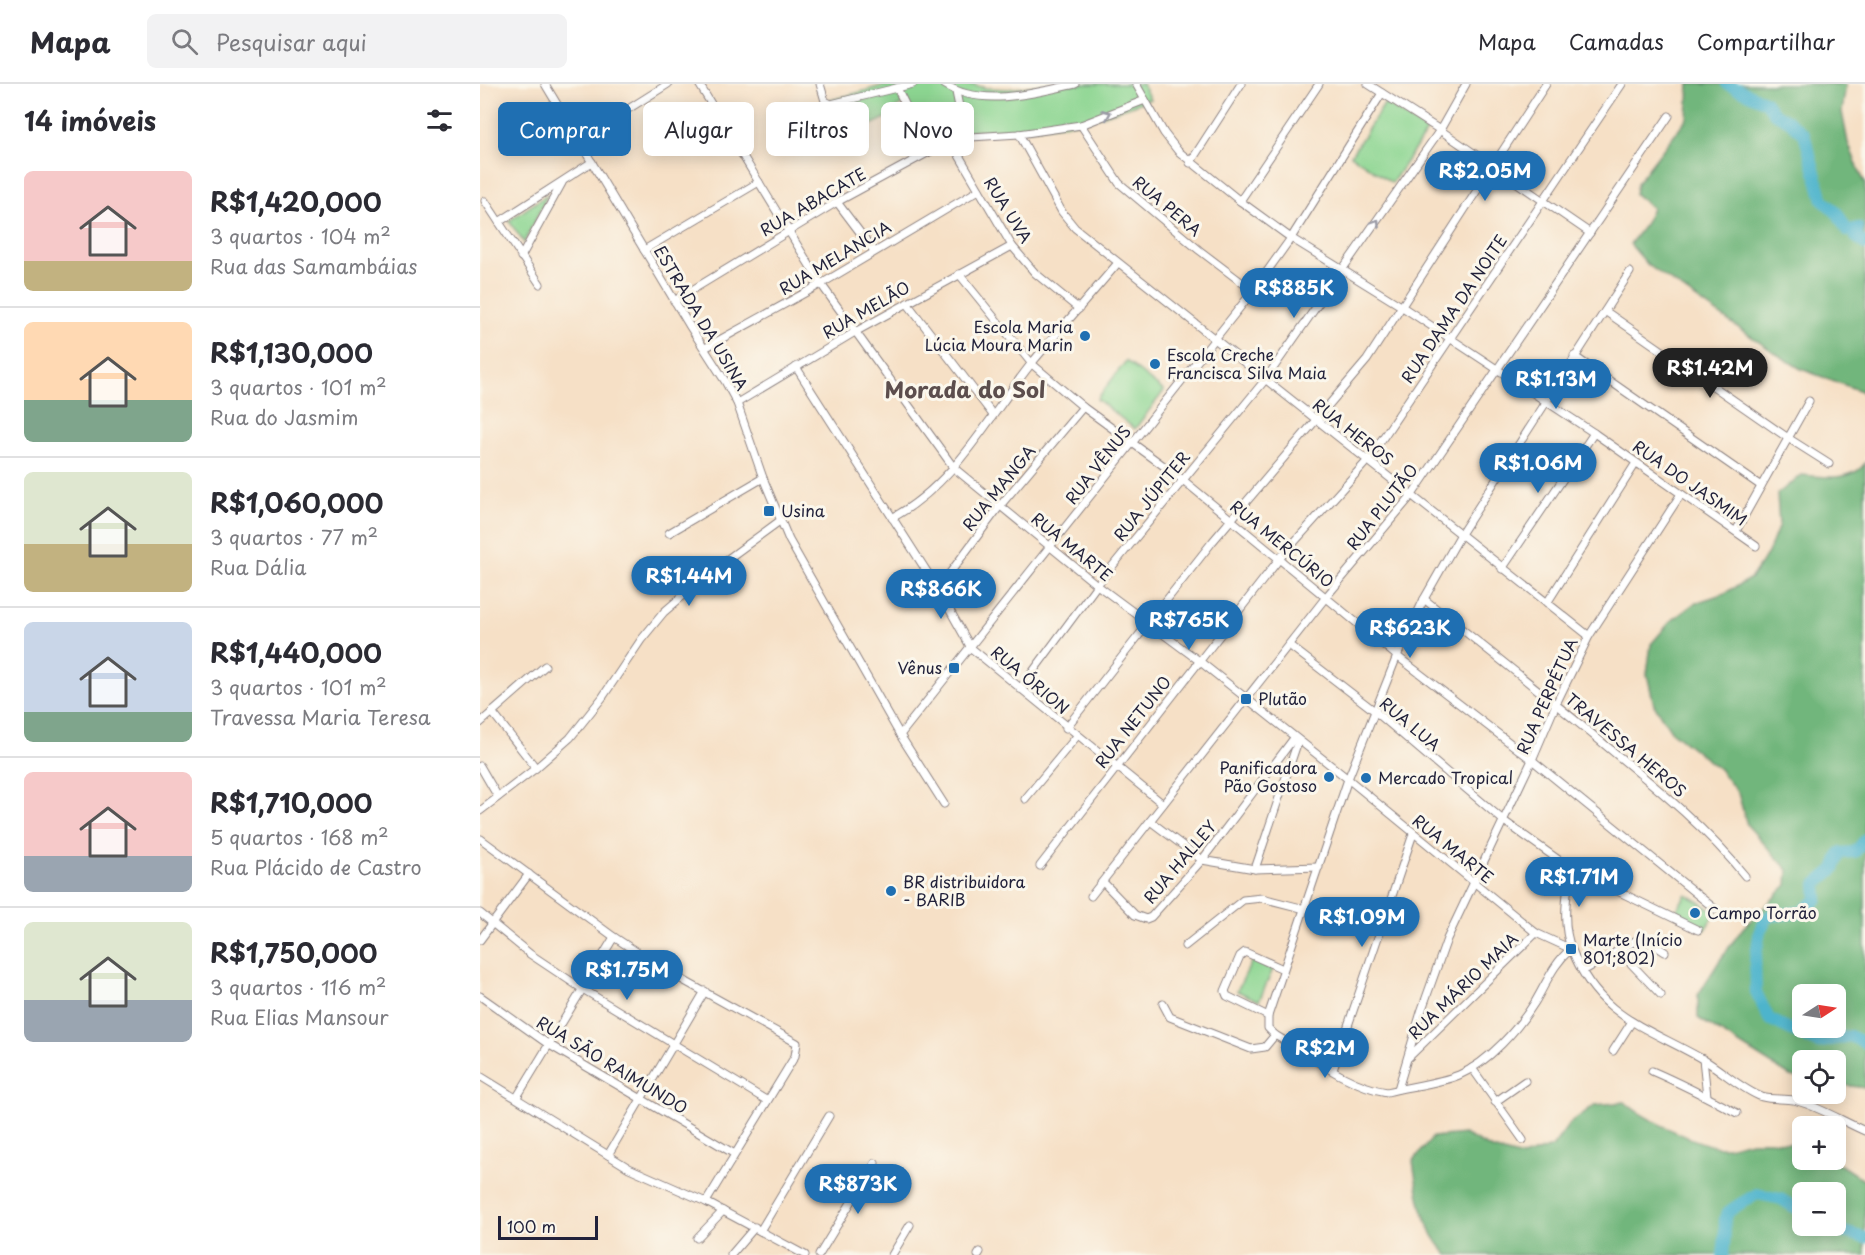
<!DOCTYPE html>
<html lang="pt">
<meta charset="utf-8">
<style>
body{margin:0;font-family:"Playpen Sans",sans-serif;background:#f2f2f3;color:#2b2b33;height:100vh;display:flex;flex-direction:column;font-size:22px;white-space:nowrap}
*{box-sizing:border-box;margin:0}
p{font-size:20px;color:#7c7c81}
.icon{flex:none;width:33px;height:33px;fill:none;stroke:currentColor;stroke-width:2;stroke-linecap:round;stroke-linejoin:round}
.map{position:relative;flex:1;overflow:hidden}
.sheet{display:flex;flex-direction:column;background:#fff;width:480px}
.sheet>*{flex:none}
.guide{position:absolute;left:18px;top:18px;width:570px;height:54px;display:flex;gap:12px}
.needle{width:39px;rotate:78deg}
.fabs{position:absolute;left:1312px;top:900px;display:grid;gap:12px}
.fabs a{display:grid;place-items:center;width:54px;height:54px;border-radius:9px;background:#fff;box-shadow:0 3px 15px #0003;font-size:30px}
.scale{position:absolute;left:18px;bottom:15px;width:100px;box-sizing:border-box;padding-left:6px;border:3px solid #22223b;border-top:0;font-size:16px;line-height:21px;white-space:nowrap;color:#22223b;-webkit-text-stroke:4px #fbf7ec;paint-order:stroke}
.price{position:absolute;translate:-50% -51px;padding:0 14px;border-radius:21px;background:#1f6fb2;color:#fff;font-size:20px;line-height:39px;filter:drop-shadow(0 2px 3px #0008)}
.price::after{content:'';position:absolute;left:50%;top:36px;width:18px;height:14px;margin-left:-9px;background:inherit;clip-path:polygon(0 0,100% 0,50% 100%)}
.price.selected{background:#222;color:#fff}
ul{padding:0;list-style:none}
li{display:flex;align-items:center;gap:18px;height:150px;padding:0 24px}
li+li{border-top:2px solid #e1e1e2}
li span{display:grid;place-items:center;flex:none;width:168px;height:120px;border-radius:9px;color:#555}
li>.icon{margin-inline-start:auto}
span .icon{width:72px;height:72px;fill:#fffc;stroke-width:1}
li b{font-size:26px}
h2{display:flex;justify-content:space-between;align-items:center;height:72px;padding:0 24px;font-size:26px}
.pill{padding:0 21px;border-radius:9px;background:#fff;box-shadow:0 3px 15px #0003;font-size:21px;line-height:54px}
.pill.selected{background:#1f6fb2;color:#fff}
header{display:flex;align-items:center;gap:36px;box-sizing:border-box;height:84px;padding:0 30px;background:#fff;border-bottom:2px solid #e1e1e2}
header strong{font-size:28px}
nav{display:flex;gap:33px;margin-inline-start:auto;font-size:21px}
.search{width:420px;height:54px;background:#f2f2f3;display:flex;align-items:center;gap:15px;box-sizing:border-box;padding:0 21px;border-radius:9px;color:#7c7c81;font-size:22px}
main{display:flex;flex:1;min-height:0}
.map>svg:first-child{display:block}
.green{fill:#8cd591;stroke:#577c66;stroke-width:1.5}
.forest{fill:#71b67b;stroke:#4a6c5b;stroke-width:1.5;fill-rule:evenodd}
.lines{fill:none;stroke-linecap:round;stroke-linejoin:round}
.river{stroke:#4db4cc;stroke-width:12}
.minor-casing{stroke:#8c8180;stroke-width:9}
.minor{stroke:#fff;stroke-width:7}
.oneway{stroke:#9c9ca7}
.poi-dot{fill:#1f6fb2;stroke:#fbf7ec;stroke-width:2}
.labels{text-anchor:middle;stroke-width:6;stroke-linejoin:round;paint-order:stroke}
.street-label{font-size:16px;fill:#22223b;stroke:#fbf7ec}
.poi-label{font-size:16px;fill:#22223b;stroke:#fbf7ec;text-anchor:start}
.district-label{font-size:22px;font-weight:bold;fill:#5c4e4d;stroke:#fbf7ec}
</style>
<header>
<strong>Mapa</strong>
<div class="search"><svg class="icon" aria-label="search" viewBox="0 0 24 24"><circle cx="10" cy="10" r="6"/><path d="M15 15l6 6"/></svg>Pesquisar aqui</div>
<nav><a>Mapa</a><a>Camadas</a><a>Compartilhar</a></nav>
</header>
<main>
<section class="sheet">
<h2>14 imóveis<svg class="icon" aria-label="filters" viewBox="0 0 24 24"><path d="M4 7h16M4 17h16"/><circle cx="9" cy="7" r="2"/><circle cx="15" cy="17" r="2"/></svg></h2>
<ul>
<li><span style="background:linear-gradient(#f6c9c9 75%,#c2b280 0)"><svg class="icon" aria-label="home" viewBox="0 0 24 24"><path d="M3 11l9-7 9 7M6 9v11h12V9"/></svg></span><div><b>R$1,420,000</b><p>3 quartos · 104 m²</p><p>Rua das Samambáias</p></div></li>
<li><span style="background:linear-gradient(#ffd9b3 65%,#7fa58c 0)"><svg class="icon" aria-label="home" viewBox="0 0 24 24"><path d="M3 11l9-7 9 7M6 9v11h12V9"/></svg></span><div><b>R$1,130,000</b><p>3 quartos · 101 m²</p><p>Rua do Jasmim</p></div></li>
<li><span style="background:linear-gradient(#dfe7d0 60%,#c2b280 0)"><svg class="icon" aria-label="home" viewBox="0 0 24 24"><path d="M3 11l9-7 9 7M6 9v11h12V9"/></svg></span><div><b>R$1,060,000</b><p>3 quartos · 77 m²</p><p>Rua Dália</p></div></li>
<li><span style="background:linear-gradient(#c9d6e8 75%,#7fa58c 0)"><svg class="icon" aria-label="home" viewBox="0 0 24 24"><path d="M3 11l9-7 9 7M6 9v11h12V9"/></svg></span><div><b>R$1,440,000</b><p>3 quartos · 101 m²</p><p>Travessa Maria Teresa</p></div></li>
<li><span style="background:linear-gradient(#f6c9c9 70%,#9aa5b1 0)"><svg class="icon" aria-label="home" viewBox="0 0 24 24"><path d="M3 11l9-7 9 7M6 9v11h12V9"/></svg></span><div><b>R$1,710,000</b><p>5 quartos · 168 m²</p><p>Rua Plácido de Castro</p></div></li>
<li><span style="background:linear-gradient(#dfe7d0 65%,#9aa5b1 0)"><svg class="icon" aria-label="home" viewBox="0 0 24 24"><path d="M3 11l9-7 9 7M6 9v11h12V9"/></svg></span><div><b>R$1,750,000</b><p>3 quartos · 116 m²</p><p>Rua Elias Mansour</p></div></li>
</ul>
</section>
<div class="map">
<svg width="1385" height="1171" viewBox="0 0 1385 1171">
<rect width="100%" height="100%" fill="#fbf7ec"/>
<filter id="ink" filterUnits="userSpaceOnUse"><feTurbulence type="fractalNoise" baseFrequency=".0167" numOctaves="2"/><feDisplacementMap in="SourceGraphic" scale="12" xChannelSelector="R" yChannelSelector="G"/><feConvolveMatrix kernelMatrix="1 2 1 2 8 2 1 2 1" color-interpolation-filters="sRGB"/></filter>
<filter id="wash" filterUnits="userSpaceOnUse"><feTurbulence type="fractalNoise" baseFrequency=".008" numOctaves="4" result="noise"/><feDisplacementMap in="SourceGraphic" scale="24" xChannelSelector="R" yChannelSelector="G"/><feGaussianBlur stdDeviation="1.35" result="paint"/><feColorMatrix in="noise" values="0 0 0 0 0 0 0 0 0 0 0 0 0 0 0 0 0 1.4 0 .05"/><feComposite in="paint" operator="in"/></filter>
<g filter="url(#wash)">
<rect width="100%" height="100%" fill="#f6e0c6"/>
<!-- green -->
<g class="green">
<polygon points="425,0 490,0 506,4 528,5 571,0 662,0 670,15 607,37 537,47 484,47 451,64 426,18 411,27 408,33 370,51 348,17 402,2"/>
<polygon points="905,19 947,47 912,99 871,71"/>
<polygon points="68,110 44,159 29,137"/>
<polygon points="646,277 684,307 655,345 617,315"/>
<polygon points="1206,810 1236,828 1224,847 1195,829"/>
<polygon points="773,875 793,885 779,917 757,907"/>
</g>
<!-- forest -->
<g class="forest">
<polygon points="1209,0 1366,0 1362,28 1368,59 1385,100 1385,312 1381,307 1321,285 1295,269 1168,181 1150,160 1166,139 1172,124 1155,110 1157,99 1207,34"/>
<path d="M 1385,379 L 1385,1004 L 1356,1000 L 1356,976 L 1323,976 L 1323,995 L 1310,992 L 1218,934 L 1218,911 L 1240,876 L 1263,844 L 1307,801 L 1308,786 L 1267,741 L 1258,709 L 1239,685 L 1191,647 L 1174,621 L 1167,590 L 1171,560 L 1191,537 L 1215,519 L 1245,509 L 1271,494 L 1288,469 L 1299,441 L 1297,410 L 1322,391 C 1340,393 1373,398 1385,379 ZM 1356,910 L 1356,944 L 1323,944 L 1323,910 Z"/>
<path d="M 1145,1018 C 1160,1033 1219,1061 1240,1063 C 1251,1064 1262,1058 1272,1057 C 1289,1056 1307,1058 1323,1062 L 1323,1076 L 1353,1076 L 1385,1097 L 1385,1171 L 968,1171 C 942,1145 938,1111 933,1077 L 953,1053 L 984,1050 L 1012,1065 L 1042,1073 L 1072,1063 L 1090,1039 L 1115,1021 ZM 1323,1108 L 1356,1108 L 1356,1142 L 1323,1142 Z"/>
</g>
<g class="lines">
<!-- river -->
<g class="river">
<polyline points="1247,0 1286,18 1294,29 1309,37 1324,50 1343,116 1358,130 1367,147 1378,144 1376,153 1385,160"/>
<polyline points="1385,756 1375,768 1360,769 1354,785 1336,800 1337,815 1322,828 1289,832 1280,846 1275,877 1276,908 1289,935 1338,959 1370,952 1385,959"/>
<polyline points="1343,1142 1385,1154"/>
<path d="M 1243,1171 C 1250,1126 1231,1136 1277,1110 L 1301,1115 L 1323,1129"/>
</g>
</g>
</g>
<g filter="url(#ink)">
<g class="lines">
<!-- minor casing -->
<g class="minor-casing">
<g id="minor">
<polyline points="65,0 209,241 245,297 257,319 283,394 309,456 420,651 464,720"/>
<polyline points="219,0 341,200 474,384 617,501 718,576 868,695 1056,849 1091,865"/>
<polyline points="340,0 345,17 351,20 433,0"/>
<path d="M 464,0 C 500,24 556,9 595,0"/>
<polyline points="656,0 684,49 698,67 760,117 811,154 921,222 1114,349 1276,462"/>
<polyline points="888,0 960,46 1110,149"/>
<polyline points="417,4 449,68"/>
<polyline points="476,8 485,52"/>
<polyline points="601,41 639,99 719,166 773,207"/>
<polyline points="539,50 582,128 595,144 1109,552"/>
<polyline points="99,56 188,0"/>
<polyline points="470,56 532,162 555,189 599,225"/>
<polyline points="710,79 761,0"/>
<polyline points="5,117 60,200"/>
<polyline points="760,117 839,0"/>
<polyline points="357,118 394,167"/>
<polyline points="19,138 112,78"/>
<polyline points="164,166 279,98"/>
<polyline points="41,173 82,99"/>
<polyline points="479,190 552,280 603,323 703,396 917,572 1052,676 1235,825"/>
<polyline points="194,217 357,118 475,54 539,50 601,41 665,16"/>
<polyline points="427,219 513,331"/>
<polyline points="1125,227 1308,354 1349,380"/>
<polyline points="225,264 341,200 499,106"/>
<polyline points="1094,272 1281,402"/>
<polyline points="316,283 458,505 491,564 683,720"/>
<polyline points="257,319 375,248 532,162"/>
<path d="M 412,434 C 475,400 508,334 551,280 C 579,246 609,213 637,180"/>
<polyline points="1256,447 1329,317"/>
<polyline points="189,449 283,394"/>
<polyline points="1022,485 1114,349"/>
<polyline points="458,505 519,423 603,323"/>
<path d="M 944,515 C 1008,566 1073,617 1136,670 C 1182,708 1228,746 1265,792"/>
<polyline points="1067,519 1156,379"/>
<polyline points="809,561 896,628 1024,737 1090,784 1218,846"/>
<polyline points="540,605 617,501 785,296 960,46 986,0"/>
<polyline points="12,628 56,684"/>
<polyline points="0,639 65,582"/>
<polyline points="586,644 733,457 887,276 1066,0"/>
<polyline points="420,651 773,207 811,154 902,9"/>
<polyline points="0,682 18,713"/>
<polyline points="545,715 597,652"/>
<polyline points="0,727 56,684 90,654 122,614 161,556 184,528 234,485 301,436"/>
<polyline points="670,737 722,776 775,785 839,783"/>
<polyline points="1,755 134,853 181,884 317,959 315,972 226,1118"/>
<polyline points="560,782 800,474 888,376 1142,0"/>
<path d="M 1090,784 C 1087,810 1081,841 1092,866 C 1119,934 1167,943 1224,976 C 1243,987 1262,1006 1282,1013 C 1292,1016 1304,1014 1314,1016 C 1338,1022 1362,1037 1385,1047"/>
<polyline points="775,785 818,657"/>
<polyline points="623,798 655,831 666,835 671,833 722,776 814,654"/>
<polyline points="611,812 846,513 932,411 1189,32"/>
<polyline points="0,829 50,870 101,904 286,1016"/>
<polyline points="0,856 49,790"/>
<polyline points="705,862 763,816 782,814 825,825"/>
<path d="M 1091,865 C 1073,880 1067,898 1055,918 C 1038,945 1009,978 979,991 C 957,1000 930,1002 907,1008 C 867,1002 829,971 795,951 L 788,944 L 788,932 L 868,695 L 917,572 L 944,515 L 981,450 L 1150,188"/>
<polyline points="1138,866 1181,911"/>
<polyline points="1103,887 1162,853 1185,868"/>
<polyline points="0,912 68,960 253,1069"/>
<polyline points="683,920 690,933 771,965 785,963 795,951"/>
<polyline points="788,932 747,912 745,907 760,872 765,868 803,885"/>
<polyline points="1133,967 1151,939"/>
<polyline points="929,973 1056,849"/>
<polyline points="1223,975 1227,1012"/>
<polyline points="992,984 1043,1056"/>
<polyline points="853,986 933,750"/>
<path d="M 1172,987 C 1202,1000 1229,1014 1257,1029"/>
<polyline points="0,992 149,1084 226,1118 325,1171"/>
<polyline points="918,1005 941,928 967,855 1052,676 1076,620 1109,552 1201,410"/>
<polyline points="37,1013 134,853"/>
<polyline points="1015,1018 1045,997"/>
<polyline points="128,1071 225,907"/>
<polyline points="280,1147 349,1032"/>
<polyline points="217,1154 243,1127"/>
<polyline points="251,1171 275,1143"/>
<polyline points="339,1171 395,1079"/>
<polyline points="412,1171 430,1141"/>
<polyline points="498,1171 500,1168"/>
</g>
</g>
<!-- minor -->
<use href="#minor" class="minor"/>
</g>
<!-- one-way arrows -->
<defs><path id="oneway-chevron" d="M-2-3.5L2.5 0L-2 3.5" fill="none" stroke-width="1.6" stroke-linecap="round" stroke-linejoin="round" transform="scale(1.5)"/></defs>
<g class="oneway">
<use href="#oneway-chevron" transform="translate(627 30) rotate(-22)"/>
<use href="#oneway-chevron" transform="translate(896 139) rotate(-56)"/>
</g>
</g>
<!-- markers -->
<g class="poi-dot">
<circle cx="605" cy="252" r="6"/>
<circle cx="675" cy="280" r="6"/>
<rect x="283" y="421" width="12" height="12" rx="3"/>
<rect x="468" y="578" width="12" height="12" rx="3"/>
<rect x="760" y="609" width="12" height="12" rx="3"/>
<circle cx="849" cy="693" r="6"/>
<circle cx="886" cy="694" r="6"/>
<circle cx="411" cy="807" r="6"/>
<circle cx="1215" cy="829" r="6"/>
<rect x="1085" y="859" width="12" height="12" rx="3"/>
</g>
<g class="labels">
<!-- street labels -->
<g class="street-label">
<text transform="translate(333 118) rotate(-30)" y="6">RUA ABACATE</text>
<text transform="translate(687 122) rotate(40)" y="6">RUA PERA</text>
<text transform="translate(528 126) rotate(58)" y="6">RUA UVA</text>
<text transform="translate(355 174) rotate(-31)" y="6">RUA MELANCIA</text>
<text transform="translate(974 225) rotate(-56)" y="6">RUA DAMA DA NOITE</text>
<text transform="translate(386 226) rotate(-30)" y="6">RUA MELÃO</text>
<text transform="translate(221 234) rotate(59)" y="6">ESTRADA DA USINA</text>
<text transform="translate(873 348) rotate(38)" y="6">RUA HEROS</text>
<text transform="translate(618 381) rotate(-52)" y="6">RUA VÊNUS</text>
<text transform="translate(1210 399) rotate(35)" y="6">RUA DO JASMIM</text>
<text transform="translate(519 404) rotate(-51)" y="6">RUA MANGA</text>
<text transform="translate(672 412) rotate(-51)" y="6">RUA JÚPITER</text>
<text transform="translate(902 423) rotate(-52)" y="6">RUA PLUTÃO</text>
<text transform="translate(802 460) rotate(39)" y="6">RUA MERCÚRIO</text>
<text transform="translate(592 463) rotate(39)" y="6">RUA MARTE</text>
<text transform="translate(550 596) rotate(40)" y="6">RUA ÓRION</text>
<text transform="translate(1067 612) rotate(-66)" y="6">RUA PERPÉTUA</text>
<text transform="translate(653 638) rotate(-52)" y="6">RUA NETUNO</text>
<text transform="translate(930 640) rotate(40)" y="6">RUA LUA</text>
<text transform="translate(1146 661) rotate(40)" y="6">TRAVESSA HEROS</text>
<text transform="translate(973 765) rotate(39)" y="6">RUA MARTE</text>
<text transform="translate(700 778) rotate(-50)" y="6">RUA HALLEY</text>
<text transform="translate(983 902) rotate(-44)" y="6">RUA MÁRIO MAIA</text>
<text transform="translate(132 981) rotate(31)" y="6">RUA SÃO RAIMUNDO</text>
</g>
<!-- poi labels -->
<g class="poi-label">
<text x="593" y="249" text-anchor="end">Escola Maria<tspan x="593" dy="18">Lúcia Moura Marin</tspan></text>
<text x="687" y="277">Escola Creche<tspan x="687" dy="18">Francisca Silva Maia</tspan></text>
<text x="301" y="433">Usina</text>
<text x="462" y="590" text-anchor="end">Vênus</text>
<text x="778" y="621">Plutão</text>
<text x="837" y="690" text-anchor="end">Panificadora<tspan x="837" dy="18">Pão Gostoso</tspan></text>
<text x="898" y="700">Mercado Tropical</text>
<text x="423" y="804">BR distribuidora<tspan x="423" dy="18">- BARIB</tspan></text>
<text x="1227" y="835">Campo Torrão</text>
<text x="1103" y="862">Marte (Início<tspan x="1103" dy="18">801;802)</tspan></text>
</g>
<!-- district labels -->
<g class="district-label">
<text x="485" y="314">Morada do Sol</text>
</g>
</g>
</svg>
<div class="fabs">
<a><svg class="needle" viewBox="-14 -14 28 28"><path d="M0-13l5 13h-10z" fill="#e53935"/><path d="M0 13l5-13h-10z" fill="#7c7c81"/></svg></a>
<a><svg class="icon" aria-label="locate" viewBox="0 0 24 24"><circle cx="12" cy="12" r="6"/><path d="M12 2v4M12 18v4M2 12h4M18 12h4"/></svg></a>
<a>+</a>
<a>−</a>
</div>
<div class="scale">100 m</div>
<b class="price" style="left:1005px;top:118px">R$2.05M</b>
<b class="price" style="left:814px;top:235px">R$885K</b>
<b class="price selected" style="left:1230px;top:315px">R$1.42M</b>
<b class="price" style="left:1076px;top:326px">R$1.13M</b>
<b class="price" style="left:1058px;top:410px">R$1.06M</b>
<b class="price" style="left:209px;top:523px">R$1.44M</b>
<b class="price" style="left:461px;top:536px">R$866K</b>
<b class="price" style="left:709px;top:567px">R$765K</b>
<b class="price" style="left:930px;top:575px">R$623K</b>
<b class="price" style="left:1099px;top:824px">R$1.71M</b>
<b class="price" style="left:882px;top:864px">R$1.09M</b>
<b class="price" style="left:147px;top:917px">R$1.75M</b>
<b class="price" style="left:845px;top:995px">R$2M</b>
<b class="price" style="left:378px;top:1131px">R$873K</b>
<div class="guide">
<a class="pill selected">Comprar</a>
<a class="pill">Alugar</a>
<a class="pill">Filtros</a>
<a class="pill">Novo</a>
</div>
</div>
</main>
